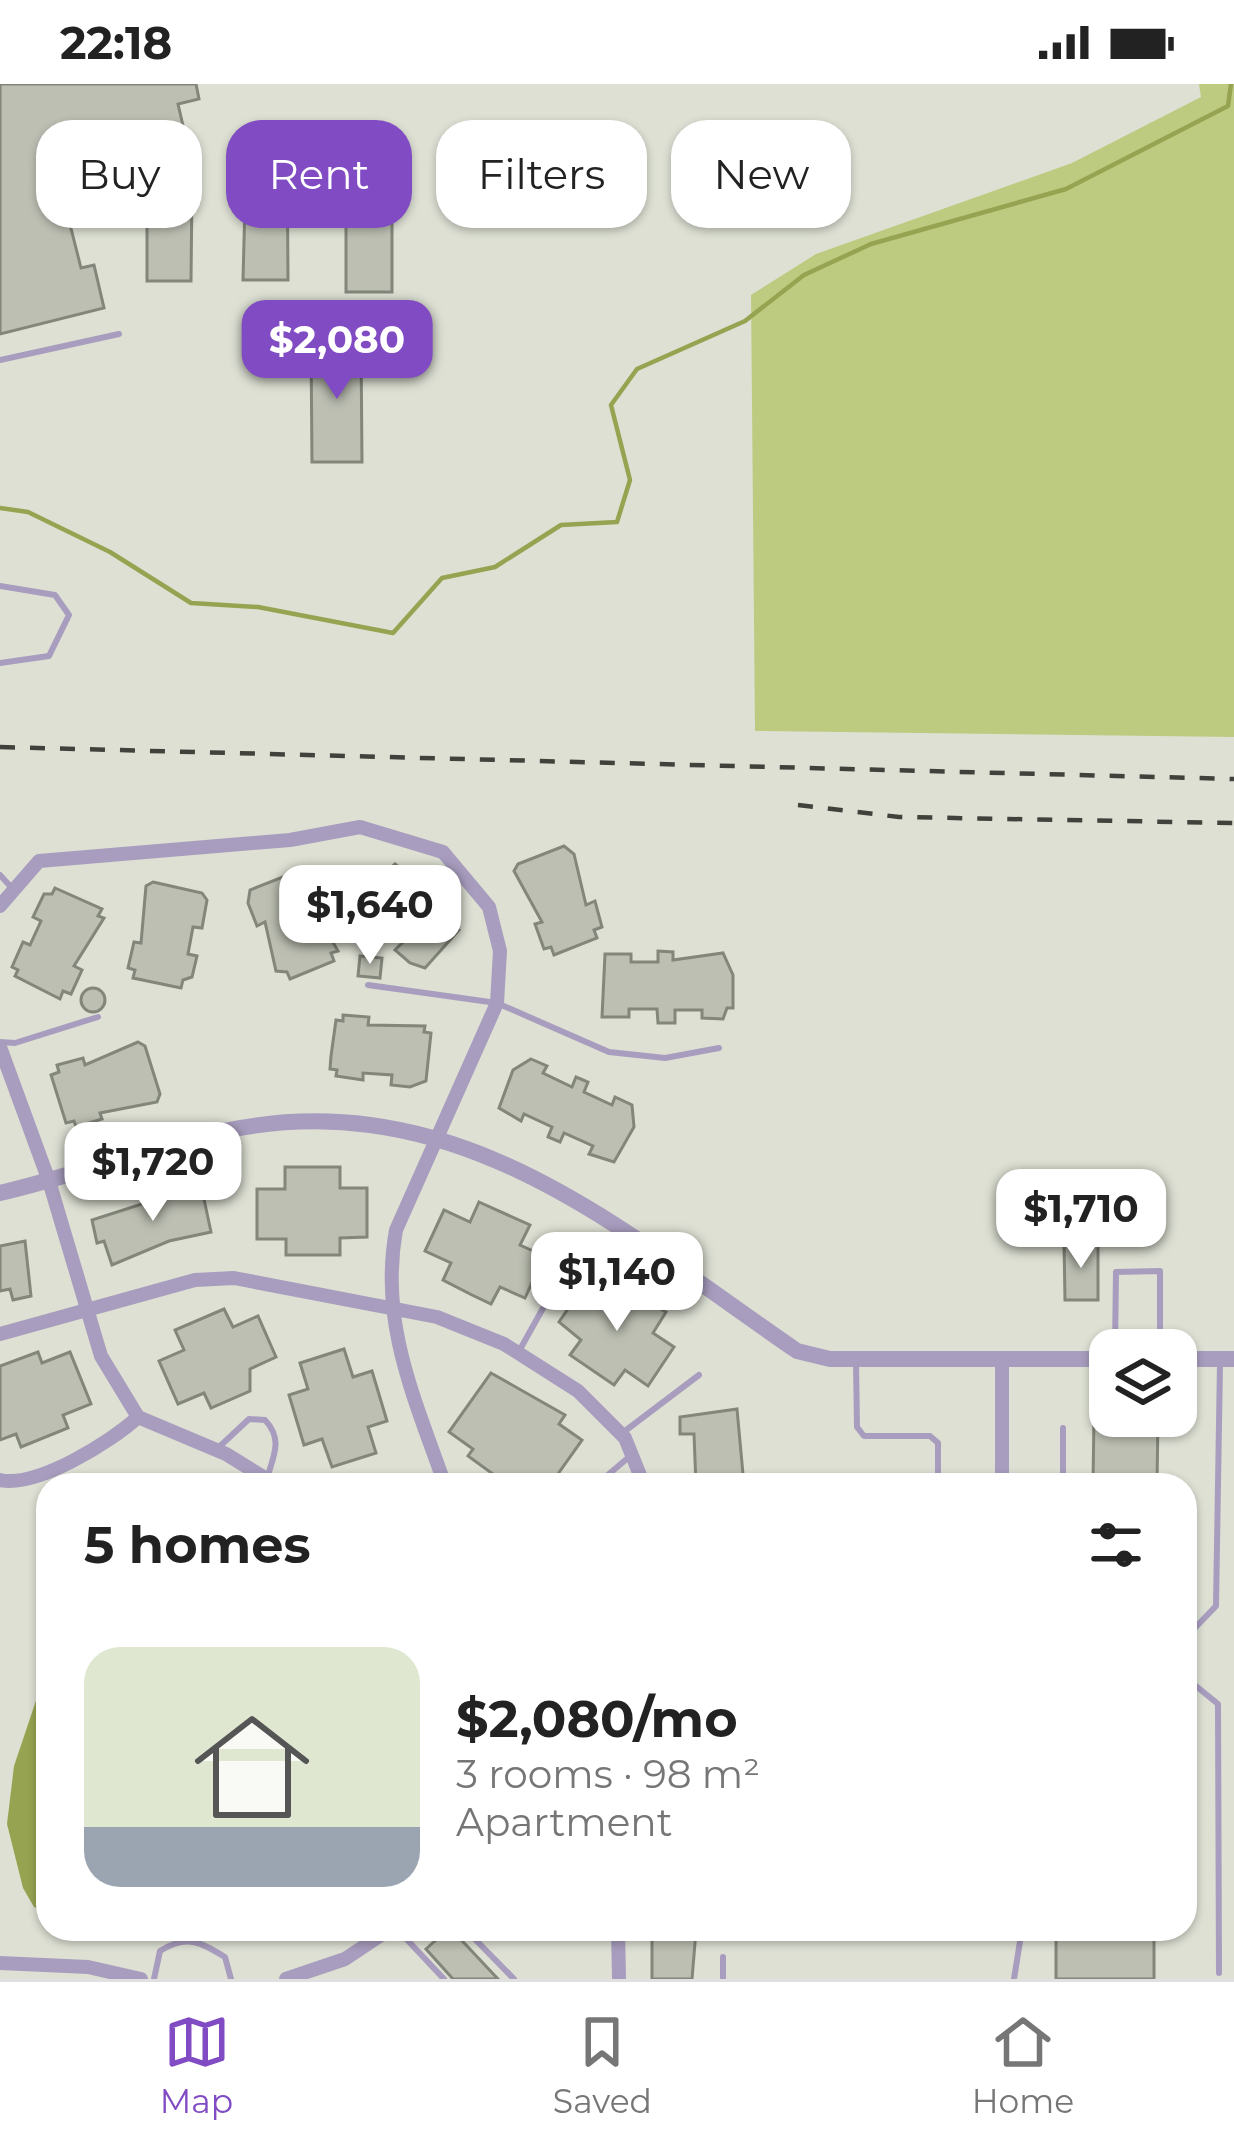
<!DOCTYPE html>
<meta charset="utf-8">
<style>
body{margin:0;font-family:Montserrat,sans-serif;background:#f2f2f2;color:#222;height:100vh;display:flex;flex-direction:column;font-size:45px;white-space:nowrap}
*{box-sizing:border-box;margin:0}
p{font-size:39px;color:#767676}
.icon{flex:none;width:66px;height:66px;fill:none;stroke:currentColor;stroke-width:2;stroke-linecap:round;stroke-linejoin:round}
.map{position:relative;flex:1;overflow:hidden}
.drawer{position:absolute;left:36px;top:1389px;width:1161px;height:468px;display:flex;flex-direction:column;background:#fff;border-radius:36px;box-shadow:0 3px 9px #0004}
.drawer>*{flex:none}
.banner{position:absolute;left:36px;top:36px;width:1164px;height:108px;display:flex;gap:24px}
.controls{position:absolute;left:1089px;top:1245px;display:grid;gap:24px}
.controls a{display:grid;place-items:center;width:108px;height:108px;border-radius:24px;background:#fff;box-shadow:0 3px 9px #0004;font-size:60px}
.price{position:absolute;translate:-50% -102px;padding:0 27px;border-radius:24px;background:#fff;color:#222;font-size:39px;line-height:78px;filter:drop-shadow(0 3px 6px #0008)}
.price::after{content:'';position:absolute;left:50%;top:72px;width:36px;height:27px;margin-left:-18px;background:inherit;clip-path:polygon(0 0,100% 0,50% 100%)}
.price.active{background:#804bc3;color:#fff}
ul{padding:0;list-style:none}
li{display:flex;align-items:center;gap:36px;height:300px;padding:0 48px}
li span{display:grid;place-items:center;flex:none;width:336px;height:240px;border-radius:36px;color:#555}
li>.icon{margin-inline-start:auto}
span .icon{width:144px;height:144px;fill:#fffc;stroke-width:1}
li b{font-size:51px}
h2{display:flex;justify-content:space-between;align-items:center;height:144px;padding:0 48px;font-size:51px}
.pill{padding:0 42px;border-radius:36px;background:#fff;box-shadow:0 3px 9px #0004;font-size:42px;line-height:108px}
.pill.active{background:#804bc3;color:#fff}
.status{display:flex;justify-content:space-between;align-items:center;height:84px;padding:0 60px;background:#fff;direction:ltr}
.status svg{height:33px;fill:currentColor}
.tab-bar{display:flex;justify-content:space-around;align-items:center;height:168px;border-top:3px solid #e0e0e0;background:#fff;font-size:33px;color:#767676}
.tab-bar a{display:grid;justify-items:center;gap:6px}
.tab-bar .active{color:#804bc3}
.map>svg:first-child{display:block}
.green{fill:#bdcb80}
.water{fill:#96a451}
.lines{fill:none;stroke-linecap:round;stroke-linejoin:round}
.stream{stroke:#96a451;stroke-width:4.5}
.building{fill:#bcbfb2;stroke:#83867a;stroke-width:3}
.service{stroke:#a89dbe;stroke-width:6}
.minor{stroke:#a89dbe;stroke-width:14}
.tertiary{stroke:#a89dbe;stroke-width:16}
.rail{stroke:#40423b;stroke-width:4.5;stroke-dasharray:15 15;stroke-linecap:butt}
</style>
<div class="status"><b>22:18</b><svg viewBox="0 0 49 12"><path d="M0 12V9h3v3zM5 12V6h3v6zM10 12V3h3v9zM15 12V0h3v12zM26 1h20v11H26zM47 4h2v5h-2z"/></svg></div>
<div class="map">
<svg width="1234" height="1895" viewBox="0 0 1234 1895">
<rect width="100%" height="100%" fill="#dde0d3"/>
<!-- green -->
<polygon class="green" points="1199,0 1234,0 1234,653 755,647 751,211 816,170 1072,79 1201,13"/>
<!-- water -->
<polygon class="water" points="48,1581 48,1829 34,1823 23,1804 7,1740 14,1682"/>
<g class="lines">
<!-- stream -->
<polyline class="stream" points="0,424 28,428 110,468 191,519 258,523 393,549 442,494 495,483 561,441 617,438 630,396 611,321 637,285 745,237 804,191 871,160 1066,105 1228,22 1231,0"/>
</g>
<!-- building -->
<g class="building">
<polygon points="0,0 196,0 199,15 178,20 184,46 65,75 67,83 56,85 81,184 94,181 104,224 0,250"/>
<polygon points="247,42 262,42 262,54 287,54 288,196 243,196"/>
<polygon points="147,107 192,107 191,197 147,197"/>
<rect x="346" y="118" width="46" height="90"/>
<polygon points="311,259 361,259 362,378 312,378"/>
<polygon points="564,762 574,770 586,821 595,817 602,843 594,846 597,854 554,871 551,863 544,865 535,840 542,838 514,787 518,780"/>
<polygon points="395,780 418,799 414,804 431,821 439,818 458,838 454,842 459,846 425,884 410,879 395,866 402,859 380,839 374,846 354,827 359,823 354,818"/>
<polygon points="298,787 308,794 318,818 311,820 338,867 331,869 334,877 290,895 287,888 276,887 265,838 257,842 248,819 250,806"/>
<polygon points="153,798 202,809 207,816 202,844 193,843 188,870 197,872 192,893 183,896 181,904 133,894 135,886 128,884 134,858 141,859 146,802"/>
<polygon points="55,804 102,825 98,832 104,834 74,882 82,886 71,910 63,907 60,915 15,892 18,886 12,883 23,858 30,861 41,837 33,833 44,810 52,810"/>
<polygon points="658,867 673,868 673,876 723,869 733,891 733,924 727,924 723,935 702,934 702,926 675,926 675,939 658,939 657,925 629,925 629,933 602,933 605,870 631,870 631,878 658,878"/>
<polygon points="360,872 382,874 380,894 358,892"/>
<circle cx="93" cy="916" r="12"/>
<polygon points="343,931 369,933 368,941 425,942 424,948 431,949 426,997 410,1003 391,1001 392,991 363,989 363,996 336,992 337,986 330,985 331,972 336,936 343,937"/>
<polygon points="138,958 145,962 160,1010 157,1018 100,1029 102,1035 76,1043 74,1037 66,1039 51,991 59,988 57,981 83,974 85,981"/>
<polygon points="531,975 547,982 543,989 572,1003 576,993 588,998 584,1008 612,1021 615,1013 632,1021 634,1043 614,1078 589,1070 593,1062 564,1049 560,1058 548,1053 552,1043 524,1030 521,1037 499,1024 513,986"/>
<polygon points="285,1083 340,1083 340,1104 367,1104 367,1153 340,1154 340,1171 286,1171 286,1155 257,1155 257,1105 285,1105"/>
<polygon points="201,1101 211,1148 169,1157 112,1181 104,1157 97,1159 92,1136"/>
<polygon points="479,1118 530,1141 520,1161 544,1172 525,1214 500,1203 491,1220 472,1211 443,1196 451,1179 425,1167 444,1126 470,1138"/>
<polygon points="25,1157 31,1212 13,1216 10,1205 0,1207 0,1162"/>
<polygon points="1098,1157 1098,1216 1065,1216 1064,1158"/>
<polygon points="585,1200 608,1215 618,1201 666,1228 653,1249 674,1263 648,1302 625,1286 614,1301 570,1271 581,1256 559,1238"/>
<polygon points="224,1225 233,1243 258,1232 276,1273 250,1285 250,1307 211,1324 204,1309 178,1320 159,1277 184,1266 175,1246"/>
<polygon points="344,1265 353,1293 372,1287 387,1337 368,1343 376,1369 332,1383 322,1355 304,1361 289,1311 308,1305 300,1279"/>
<polygon points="38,1268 42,1279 70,1268 91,1320 63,1331 68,1344 21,1363 16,1350 0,1356 0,1282"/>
<polygon points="491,1289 565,1331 559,1340 582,1356 550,1401 508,1401 468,1372 473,1365 449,1348"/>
<polygon points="737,1325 744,1401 696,1401 694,1350 680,1350 680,1333"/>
<polygon points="1094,1330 1158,1332 1157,1401 1093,1401"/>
<polygon points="448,1845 451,1845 498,1895 453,1895 426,1865"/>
<polygon points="652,1845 696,1847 692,1895 652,1895"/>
<rect x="1056" y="1845" width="98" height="50"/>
</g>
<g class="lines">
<!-- service -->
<g class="service">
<polyline points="0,276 119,250"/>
<polyline points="0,502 55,511 69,531 49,572 0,579"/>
<polyline points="0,791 11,803"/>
<polyline points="368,901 497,919 609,968 665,974 719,964"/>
<polyline points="0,958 15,959 98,933"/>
<polyline points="1115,1266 1116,1188 1160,1187 1160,1266"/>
<polyline points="518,1269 566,1183"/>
<polyline points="856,1279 857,1343 864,1352 930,1352 938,1359 938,1401"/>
<polyline points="1063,1344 1063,1401"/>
<polyline points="621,1350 699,1291"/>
<path d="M 218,1364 L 249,1335 L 265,1336 C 282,1354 275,1369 268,1391"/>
<polyline points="596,1401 629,1373"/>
<polyline points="1185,1547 1192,1547 1216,1522 1220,1279"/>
<polyline points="1185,1602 1196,1602 1218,1620 1219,1889"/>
<polyline points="397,1845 444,1895"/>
<polyline points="465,1845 514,1895"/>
<path d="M 154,1895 L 160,1867 C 187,1850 200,1858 225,1873 L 231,1895"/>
<polyline points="723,1895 723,1873"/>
<polyline points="1014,1895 1022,1845"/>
</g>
<!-- minor -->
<g class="minor">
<path d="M 0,822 L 39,777 L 290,756 L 360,743 L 443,768 L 489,823 L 500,867 L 497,919 L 396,1146 C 379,1239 415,1315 445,1401"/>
<polyline points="0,963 49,1097 101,1272 138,1333 226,1370 276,1401"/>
<polyline points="0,1250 195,1196 234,1194 437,1233 504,1260 578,1307 625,1354 644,1401"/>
<polyline points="1002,1274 1002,1401"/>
<path d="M 0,1396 C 37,1404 111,1358 138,1333"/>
<polyline points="618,1845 619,1895"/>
<polyline points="0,1879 88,1883 141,1895"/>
<polyline points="286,1895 345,1875 390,1845"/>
</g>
<!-- tertiary -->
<g class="tertiary">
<path d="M 0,1109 C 77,1091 152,1062 229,1046 C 460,1000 620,1146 797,1267 L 830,1275 L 1110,1275"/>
<polyline points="1176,1275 1234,1275"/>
</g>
<!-- rail -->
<g class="rail">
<polyline points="0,663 1234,695"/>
<polyline points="798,721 899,733 1234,739"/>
</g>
</g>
</svg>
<div class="controls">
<a><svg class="icon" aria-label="layers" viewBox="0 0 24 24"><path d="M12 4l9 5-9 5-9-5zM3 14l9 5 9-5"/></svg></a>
</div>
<b class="price active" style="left:337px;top:318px">$2,080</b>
<b class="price" style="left:370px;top:883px">$1,640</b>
<b class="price" style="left:153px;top:1140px">$1,720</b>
<b class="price" style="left:1081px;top:1187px">$1,710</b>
<b class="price" style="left:617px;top:1250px">$1,140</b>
<div class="banner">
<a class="pill">Buy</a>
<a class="pill active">Rent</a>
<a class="pill">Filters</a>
<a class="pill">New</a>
</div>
<section class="drawer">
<h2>5 homes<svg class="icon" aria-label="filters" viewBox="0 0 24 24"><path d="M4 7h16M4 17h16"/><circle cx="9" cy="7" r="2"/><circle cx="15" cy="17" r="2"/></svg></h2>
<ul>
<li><span style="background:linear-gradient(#dfe7d0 75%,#9aa5b1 0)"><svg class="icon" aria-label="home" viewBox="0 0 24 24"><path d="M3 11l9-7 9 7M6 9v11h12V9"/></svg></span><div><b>$2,080/mo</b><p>3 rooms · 98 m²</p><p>Apartment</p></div></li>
</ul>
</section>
</div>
<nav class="tab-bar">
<a class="active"><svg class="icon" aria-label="map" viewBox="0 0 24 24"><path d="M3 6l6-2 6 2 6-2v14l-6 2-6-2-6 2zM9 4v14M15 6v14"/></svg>Map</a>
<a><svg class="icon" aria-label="saved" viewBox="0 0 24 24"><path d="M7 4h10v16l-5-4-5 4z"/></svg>Saved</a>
<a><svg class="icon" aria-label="home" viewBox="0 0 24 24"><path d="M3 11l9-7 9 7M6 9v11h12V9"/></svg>Home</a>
</nav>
